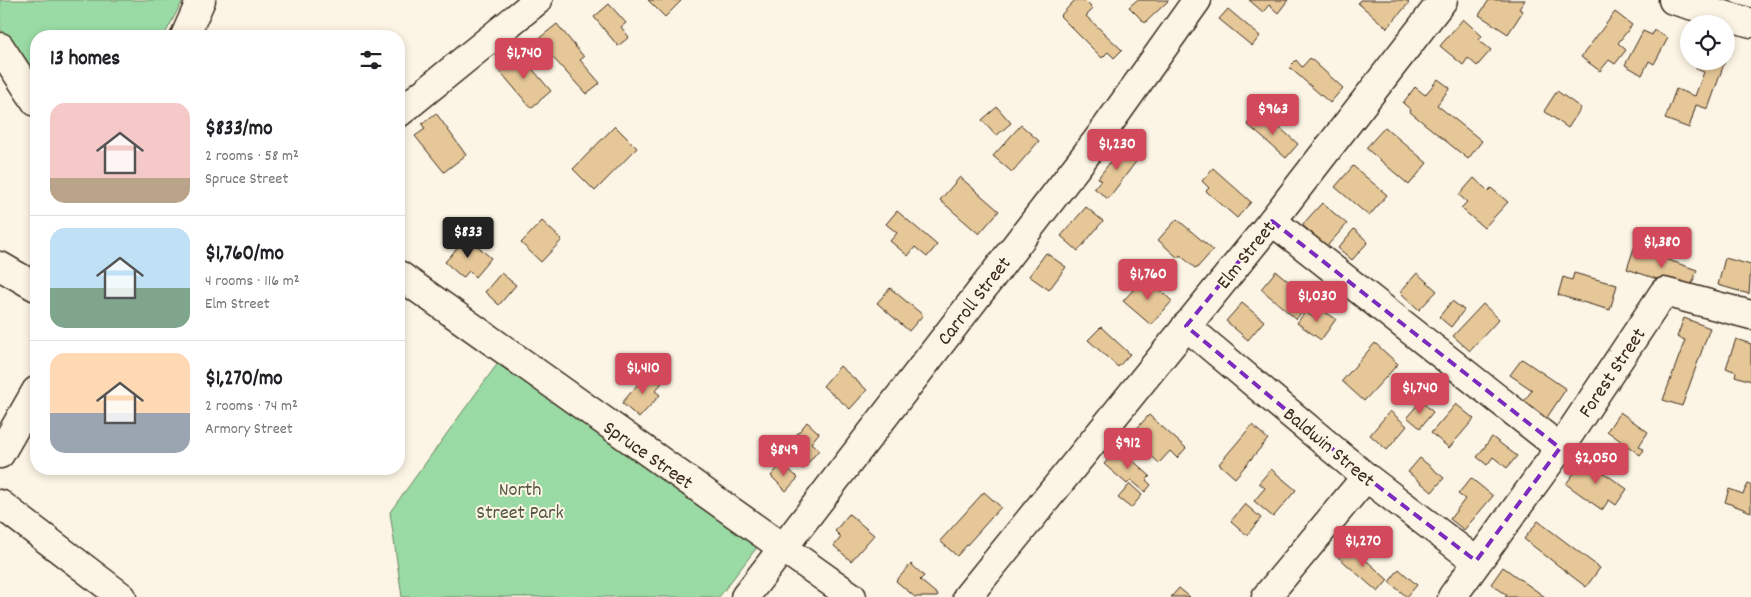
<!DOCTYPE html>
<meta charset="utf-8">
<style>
body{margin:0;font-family:Dekko,sans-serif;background:#f6f6f6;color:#202124;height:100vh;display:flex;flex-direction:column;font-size:19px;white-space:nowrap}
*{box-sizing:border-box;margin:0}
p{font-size:16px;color:#757577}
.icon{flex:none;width:28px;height:28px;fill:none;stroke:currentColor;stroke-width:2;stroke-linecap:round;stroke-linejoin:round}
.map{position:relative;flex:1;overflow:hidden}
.details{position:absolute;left:30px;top:30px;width:375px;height:445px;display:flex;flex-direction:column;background:#fff;border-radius:20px;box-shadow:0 2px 8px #0003}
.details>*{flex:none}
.controls{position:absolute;left:1680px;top:15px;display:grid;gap:10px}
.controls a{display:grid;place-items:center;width:55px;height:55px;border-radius:50%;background:#fff;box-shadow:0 2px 8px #0003;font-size:25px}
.price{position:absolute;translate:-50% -42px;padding:0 11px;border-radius:5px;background:#d1495b;color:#fff;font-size:16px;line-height:32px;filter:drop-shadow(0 1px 2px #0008)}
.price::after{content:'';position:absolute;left:50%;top:30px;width:15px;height:11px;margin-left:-8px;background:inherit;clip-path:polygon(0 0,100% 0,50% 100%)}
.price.on{background:#222;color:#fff}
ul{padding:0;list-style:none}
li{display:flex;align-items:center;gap:15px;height:125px;padding:0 20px}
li+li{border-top:1px solid #e0e0e0}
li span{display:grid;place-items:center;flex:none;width:140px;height:100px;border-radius:15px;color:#555}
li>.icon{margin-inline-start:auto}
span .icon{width:60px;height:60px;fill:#fffc;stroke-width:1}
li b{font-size:21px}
h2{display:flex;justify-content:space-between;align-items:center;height:60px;padding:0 20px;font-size:21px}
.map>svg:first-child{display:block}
.green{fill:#9adba5;stroke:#6a8262}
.building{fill:#e5c798;stroke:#3b2a1e}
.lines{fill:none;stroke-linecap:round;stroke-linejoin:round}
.minor-casing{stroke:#3b2a1e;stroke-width:31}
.minor{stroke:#fcf5e5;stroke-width:28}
.marked{fill:none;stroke:#7b2cbf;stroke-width:4;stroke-dasharray:10 6;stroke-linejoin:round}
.labels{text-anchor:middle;stroke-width:4;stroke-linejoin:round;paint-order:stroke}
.street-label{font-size:20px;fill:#3b2a1e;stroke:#fcf5e5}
.park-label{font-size:20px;fill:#535640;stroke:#fcf5e5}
</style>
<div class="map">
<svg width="1751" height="597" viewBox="0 0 1751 597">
<rect width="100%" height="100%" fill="#fcf5e5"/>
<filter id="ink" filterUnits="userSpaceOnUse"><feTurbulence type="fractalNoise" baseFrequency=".02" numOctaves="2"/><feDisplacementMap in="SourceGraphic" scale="10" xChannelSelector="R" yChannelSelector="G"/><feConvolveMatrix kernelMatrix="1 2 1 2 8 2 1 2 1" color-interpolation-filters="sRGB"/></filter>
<g filter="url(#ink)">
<!-- green -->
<g class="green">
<polygon points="0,0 183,0 164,36 36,36 36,76 30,72 0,28"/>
<polygon points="498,363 758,546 719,597 402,597 390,512"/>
</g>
<!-- building -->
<g class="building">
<polygon points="648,0 680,0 681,1 665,17"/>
<polygon points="1075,0 1084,0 1093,9 1086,16 1122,50 1114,58 1108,52 1102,58 1060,16"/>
<polygon points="1137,0 1168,0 1168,1 1145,23 1129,7"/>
<polygon points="1249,0 1288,0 1278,13 1269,5 1263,12"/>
<polygon points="1360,0 1405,0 1409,3 1387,28 1358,3"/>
<polygon points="1489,0 1525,0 1519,9 1523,11 1508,34 1479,15"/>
<polygon points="609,4 626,23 621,27 629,37 618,46 594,17"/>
<polygon points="1228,9 1260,36 1252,46 1219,19"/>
<polygon points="1615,12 1632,25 1618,43 1626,50 1615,64 1609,60 1600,71 1581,57"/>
<polygon points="1463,19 1482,36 1479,40 1491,50 1477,66 1468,58 1463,65 1440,46"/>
<polygon points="557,24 584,57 580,60 600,83 586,94 537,40"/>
<polygon points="1654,30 1668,38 1654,64 1649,61 1642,75 1625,65 1643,31 1652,35"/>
<polygon points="518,52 551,91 531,108 498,69"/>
<polygon points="1310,58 1343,88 1330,103 1289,67 1296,60 1302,67"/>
<polygon points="1699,61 1725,61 1708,109 1696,105 1689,128 1665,119 1676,89 1695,96 1704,72 1696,69"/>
<polygon points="1438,79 1450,88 1437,105 1482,141 1468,159 1410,112 1411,110 1403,103 1415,87 1425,95"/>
<polygon points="1557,91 1581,108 1568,128 1544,111"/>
<polygon points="997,107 1011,123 996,136 982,120"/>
<polygon points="436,113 466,155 444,172 415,136 425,129 422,124"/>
<polygon points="1256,113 1275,130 1278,126 1298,144 1286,158 1247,124"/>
<polygon points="1021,125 1039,141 1012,172 993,156"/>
<polygon points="615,126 637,148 595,191 573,169"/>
<polygon points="1385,127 1427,163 1409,185 1366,148"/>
<polygon points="1125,143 1141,155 1108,199 1094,188 1101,180 1098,178"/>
<polygon points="1353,166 1387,195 1369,216 1335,187"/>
<polygon points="1213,168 1251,202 1237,218 1206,191 1209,188 1202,181"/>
<polygon points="960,177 999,211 979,234 940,200"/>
<polygon points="1474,178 1488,191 1491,188 1508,202 1484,228 1461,208 1467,202 1459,195"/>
<polygon points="1322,203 1347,224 1327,246 1302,225"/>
<polygon points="399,207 404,213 399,217"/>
<polygon points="1086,207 1103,221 1078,251 1061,236"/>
<polygon points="897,211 937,245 927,257 915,247 908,256 890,241 897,233 886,224"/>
<polygon points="1177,219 1213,250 1196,269 1180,255 1178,258 1158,240"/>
<polygon points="542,221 562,240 541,262 521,243"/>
<polygon points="1354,229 1368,242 1352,260 1338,248"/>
<polygon points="467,237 491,258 475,277 469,271 463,278 445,262"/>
<polygon points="1634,248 1697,270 1690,290 1627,269"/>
<polygon points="1046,253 1066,267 1049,290 1029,276"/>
<polygon points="1725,258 1751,265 1749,294 1718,285"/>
<polygon points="1276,271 1312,301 1296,319 1261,289"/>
<polygon points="501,273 516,285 499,305 485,292"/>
<polygon points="1417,273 1437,291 1419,310 1400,292"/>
<polygon points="1574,273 1617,285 1610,310 1558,295 1563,277 1572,280"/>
<polygon points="1145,277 1172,301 1151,325 1123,301"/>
<polygon points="890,288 923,315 909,331 877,303"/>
<polygon points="1452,301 1464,310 1451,327 1439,317"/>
<polygon points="1242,303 1264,321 1248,340 1226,321"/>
<polygon points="1483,304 1499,319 1470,351 1453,336"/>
<polygon points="1319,308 1336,319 1321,340 1297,323 1305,312 1313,317"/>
<polygon points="1684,318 1710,328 1682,406 1663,400 1685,340 1677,337"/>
<polygon points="1101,327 1130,354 1118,367 1088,340"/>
<polygon points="1736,339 1751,344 1751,381 1735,376 1736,372 1726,368"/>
<polygon points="1375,343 1398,364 1364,401 1342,381"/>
<polygon points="1522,359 1566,389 1546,419 1523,403 1532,390 1510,375"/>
<polygon points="840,366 867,390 850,409 823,386"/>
<polygon points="649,371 662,383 655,391 660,395 639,418 622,403"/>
<polygon points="1421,401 1433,412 1420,428 1407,417"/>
<polygon points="1456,404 1474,419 1449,448 1431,433"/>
<polygon points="1390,411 1407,426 1387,450 1370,435"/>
<polygon points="1620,412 1648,432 1639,446 1644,450 1640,455 1607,431"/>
<polygon points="1149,415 1186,448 1177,458 1170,451 1159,463 1130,436"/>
<polygon points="807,422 819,433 811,443 819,450 803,469 782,452"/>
<polygon points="1252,425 1268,439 1235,478 1219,464"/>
<polygon points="1492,437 1517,456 1507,468 1493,457 1487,465 1477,457"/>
<polygon points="1119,448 1150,476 1146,480 1151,485 1145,492 1131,480 1127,484 1104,464"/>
<polygon points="1420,458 1444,478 1432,492 1408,472"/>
<polygon points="1584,459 1627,489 1616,505 1609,500 1602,510 1566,484"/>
<polygon points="782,463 798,478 786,491 771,476"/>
<polygon points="1271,469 1296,490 1273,517 1254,501 1265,488 1259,483"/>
<polygon points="1471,478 1493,496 1464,530 1450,519 1465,499 1458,494"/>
<polygon points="1130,484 1142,495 1131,508 1118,498"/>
<polygon points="1748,484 1751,485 1751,512 1725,502 1729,489 1743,494"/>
<polygon points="984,492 1001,507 957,556 940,541"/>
<polygon points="1245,504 1261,518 1247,535 1231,521"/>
<polygon points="849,514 874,535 851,561 834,546 841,537 835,531"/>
<polygon points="1538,521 1600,568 1586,587 1524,539"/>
<polygon points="1348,544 1388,580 1378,592 1337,556"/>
<polygon points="911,564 924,576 920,580 938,595 937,597 915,597 896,581"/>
<polygon points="1503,567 1545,597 1505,597 1507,595 1491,584"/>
<polygon points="1399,569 1417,585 1407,597 1389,582"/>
<polygon points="1179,588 1190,597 1171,597"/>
</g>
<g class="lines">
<!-- minor casing -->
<g class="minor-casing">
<g id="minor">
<polyline points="1673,0 1751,23"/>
<polyline points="185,36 201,0"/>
<polyline points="0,47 36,102"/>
<polyline points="399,113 538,0"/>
<polyline points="1272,221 1560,448"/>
<polyline points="0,266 36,287"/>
<polyline points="399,275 852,597"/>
<polyline points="1186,326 1366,477 1476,561"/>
<polyline points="0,454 36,391"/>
<polyline points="0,504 122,597"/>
<polyline points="745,597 1098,139 1197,0"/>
<polyline points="967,597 1272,221 1443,0"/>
<polyline points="1266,597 1366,477"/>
<polyline points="1452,597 1560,448 1664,292 1751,315"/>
</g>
</g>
<!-- minor -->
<use href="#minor" class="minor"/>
</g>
</g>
<!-- marked area -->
<path class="marked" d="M 1272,221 L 1560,448 L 1476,561 L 1366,477 L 1186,326 Z"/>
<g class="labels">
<!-- street labels -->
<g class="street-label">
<text transform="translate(1245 254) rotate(-51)" y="7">Elm Street</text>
<text transform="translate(973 300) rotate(-52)" y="7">Carroll Street</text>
<text transform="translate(1611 372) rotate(-56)" y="7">Forest Street</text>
<text transform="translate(1330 446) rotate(40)" y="7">Baldwin Street</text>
<text transform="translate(649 454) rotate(35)" y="7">Spruce Street</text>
</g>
<!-- park labels -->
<g class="park-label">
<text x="520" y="495">North<tspan x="520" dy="23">Street Park</tspan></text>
</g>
</g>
</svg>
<div class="controls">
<a><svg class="icon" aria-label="locate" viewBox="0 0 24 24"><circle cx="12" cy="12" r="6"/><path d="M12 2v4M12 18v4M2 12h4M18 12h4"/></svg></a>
</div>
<b class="price" style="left:524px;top:80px">$1,740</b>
<b class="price" style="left:1273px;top:136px">$963</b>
<b class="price" style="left:1117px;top:171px">$1,230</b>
<b class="price on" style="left:468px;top:259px">$833</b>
<b class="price" style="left:1662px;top:269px">$1,380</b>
<b class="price" style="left:1148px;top:301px">$1,760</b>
<b class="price" style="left:1317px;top:323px">$1,030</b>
<b class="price" style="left:643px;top:395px">$1,410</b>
<b class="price" style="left:1420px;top:415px">$1,740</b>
<b class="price" style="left:1128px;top:470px">$912</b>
<b class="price" style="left:784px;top:477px">$849</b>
<b class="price" style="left:1596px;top:485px">$2,050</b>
<b class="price" style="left:1363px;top:568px">$1,270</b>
<section class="details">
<h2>13 homes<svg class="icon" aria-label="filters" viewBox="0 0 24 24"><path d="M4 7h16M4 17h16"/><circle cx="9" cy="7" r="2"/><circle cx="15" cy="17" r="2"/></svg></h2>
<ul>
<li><span style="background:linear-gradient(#f6c9c9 75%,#b9a48a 0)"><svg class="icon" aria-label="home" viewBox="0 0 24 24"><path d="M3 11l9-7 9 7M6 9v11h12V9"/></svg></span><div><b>$833/mo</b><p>2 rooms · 58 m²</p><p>Spruce Street</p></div></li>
<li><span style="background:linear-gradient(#bfe0f5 60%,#7fa58c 0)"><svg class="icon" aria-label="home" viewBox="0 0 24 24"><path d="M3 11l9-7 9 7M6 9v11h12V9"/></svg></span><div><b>$1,760/mo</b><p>4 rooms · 116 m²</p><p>Elm Street</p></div></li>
<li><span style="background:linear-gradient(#ffd9b3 60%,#9aa5b1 0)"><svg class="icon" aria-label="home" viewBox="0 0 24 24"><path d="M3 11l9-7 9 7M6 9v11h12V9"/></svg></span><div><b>$1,270/mo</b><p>2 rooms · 74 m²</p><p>Armory Street</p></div></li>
</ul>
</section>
</div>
